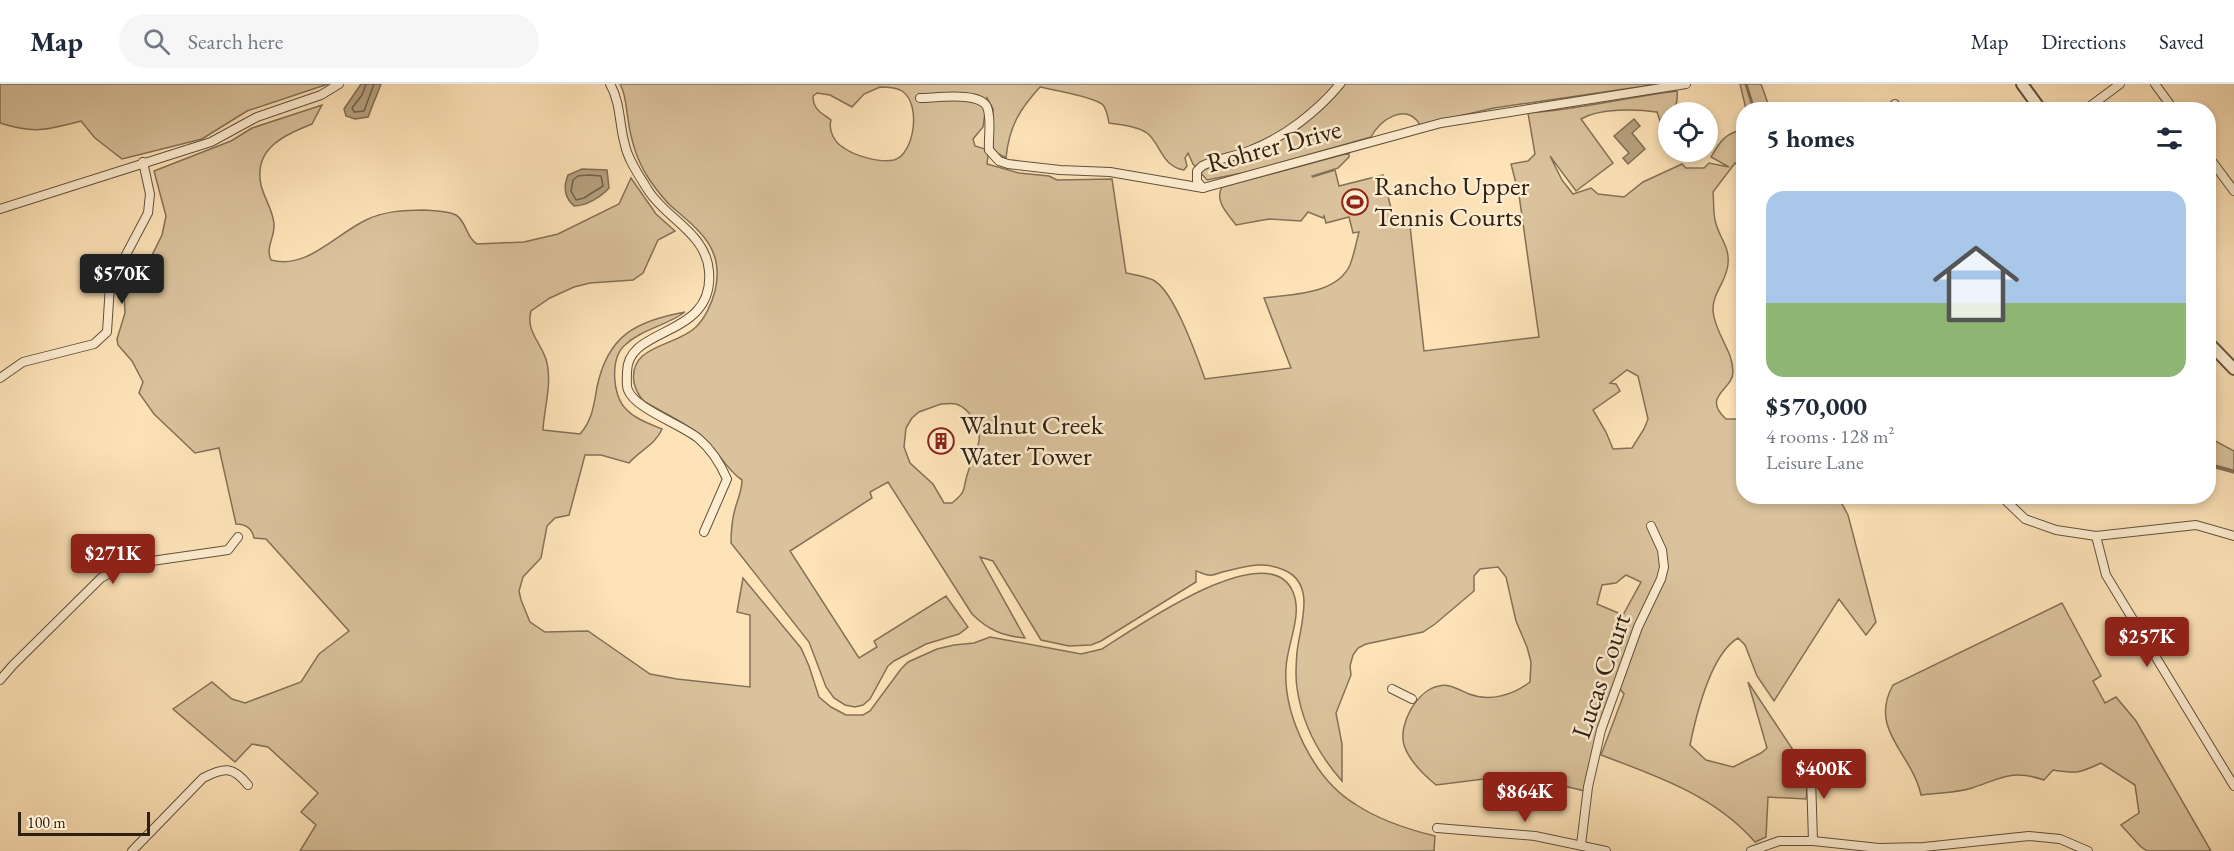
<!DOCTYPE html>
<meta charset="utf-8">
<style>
body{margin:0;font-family:"EB Garamond",serif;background:#f6f6f7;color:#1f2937;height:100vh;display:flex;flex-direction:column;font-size:22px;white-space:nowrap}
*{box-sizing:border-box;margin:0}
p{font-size:20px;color:#747a83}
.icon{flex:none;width:33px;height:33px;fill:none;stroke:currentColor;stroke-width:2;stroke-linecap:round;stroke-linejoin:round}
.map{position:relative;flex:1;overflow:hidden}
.sheet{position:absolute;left:1736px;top:18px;width:480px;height:402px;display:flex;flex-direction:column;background:#fff;border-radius:24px;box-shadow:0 3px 9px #0003}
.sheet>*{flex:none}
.controls{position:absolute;left:1658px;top:18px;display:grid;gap:12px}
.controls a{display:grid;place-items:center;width:60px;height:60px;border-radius:50%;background:#fff;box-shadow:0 3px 9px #0003;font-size:30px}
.scale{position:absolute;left:18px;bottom:15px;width:132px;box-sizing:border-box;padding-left:6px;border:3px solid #2d2012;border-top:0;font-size:16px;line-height:21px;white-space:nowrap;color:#2d2012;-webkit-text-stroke:4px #feedd1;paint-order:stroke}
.price{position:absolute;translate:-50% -51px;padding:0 14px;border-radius:6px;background:#8f2418;color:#fff;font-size:20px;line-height:39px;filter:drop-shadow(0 2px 3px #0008)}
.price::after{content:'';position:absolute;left:50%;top:36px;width:18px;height:14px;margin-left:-9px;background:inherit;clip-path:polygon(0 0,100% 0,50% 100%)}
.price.on{background:#222;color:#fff}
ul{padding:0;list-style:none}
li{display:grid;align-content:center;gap:12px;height:318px;padding:0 30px}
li+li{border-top:2px solid #e0e1e3}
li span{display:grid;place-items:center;height:186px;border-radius:18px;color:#555}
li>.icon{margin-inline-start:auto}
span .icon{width:108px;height:108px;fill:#fffc;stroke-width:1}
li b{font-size:26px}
h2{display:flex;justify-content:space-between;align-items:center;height:72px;padding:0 30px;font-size:26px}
header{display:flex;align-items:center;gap:36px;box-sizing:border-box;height:84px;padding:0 30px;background:#fff;border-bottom:2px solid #e0e1e3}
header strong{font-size:28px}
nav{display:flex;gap:33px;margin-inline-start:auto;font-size:21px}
.search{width:420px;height:54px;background:#f6f6f7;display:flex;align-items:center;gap:15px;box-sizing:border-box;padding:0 21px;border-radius:33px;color:#747a83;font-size:22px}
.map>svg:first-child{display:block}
.green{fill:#dac29c;stroke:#847157;stroke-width:1.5;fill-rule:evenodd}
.water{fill:#b7a180;stroke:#806d54;stroke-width:1.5}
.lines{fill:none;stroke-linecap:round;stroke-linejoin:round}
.shore{stroke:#726049;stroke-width:1.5}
.stream{stroke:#806d54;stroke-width:3}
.minor-casing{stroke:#61513c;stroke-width:10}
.tertiary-casing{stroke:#61513c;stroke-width:14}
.minor{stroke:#feedd1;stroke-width:8}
.tertiary{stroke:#feedd1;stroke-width:10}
.labels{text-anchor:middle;stroke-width:5;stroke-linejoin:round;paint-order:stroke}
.street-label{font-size:27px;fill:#2d2012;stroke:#feedd1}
.poi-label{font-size:27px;fill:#2d2012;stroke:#feedd1;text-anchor:start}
</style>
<header>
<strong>Map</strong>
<div class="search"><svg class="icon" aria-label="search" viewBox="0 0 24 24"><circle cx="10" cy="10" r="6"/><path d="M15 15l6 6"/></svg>Search here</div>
<nav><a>Map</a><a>Directions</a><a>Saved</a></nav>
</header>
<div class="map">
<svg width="2234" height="767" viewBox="0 0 2234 767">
<rect width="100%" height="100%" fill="#fee3b8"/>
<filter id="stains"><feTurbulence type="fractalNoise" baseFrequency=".00333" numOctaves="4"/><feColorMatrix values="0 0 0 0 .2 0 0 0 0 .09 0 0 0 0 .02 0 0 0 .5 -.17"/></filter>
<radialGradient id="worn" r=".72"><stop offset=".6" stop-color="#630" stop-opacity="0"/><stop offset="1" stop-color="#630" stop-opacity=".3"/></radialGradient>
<!-- green -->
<g class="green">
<path d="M 0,0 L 328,0 L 247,27 L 202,55 L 122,75 L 95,54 L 81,37 C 47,46 34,50 0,39 Z"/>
<path d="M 620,0 L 1659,0 L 1494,24 L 1420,41 C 1407,18 1380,35 1371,53 L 1247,88 L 1207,96 L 1193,80 L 1188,69 L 1185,74 L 1187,82 L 1184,86 C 1161,82 1161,60 1147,49 C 1137,42 1121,41 1109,39 C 1108,33 1107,26 1103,21 C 1096,13 1053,6 1040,3 C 1019,26 1009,43 1006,74 L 997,69 L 993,64 L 993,25 L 987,14 L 983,43 L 973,55 L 975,62 L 985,65 L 988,72 L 987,80 L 1019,89 L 1049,92 L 1057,96 L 1112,95 L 1126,189 C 1135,191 1145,192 1153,196 C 1174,206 1197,273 1205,295 L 1291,284 L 1264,214 C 1292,210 1336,211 1350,181 C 1354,171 1356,159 1359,148 L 1353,149 L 1349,133 L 1326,139 L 1324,132 L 1323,134 L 1308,128 L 1301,137 L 1269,135 L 1236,141 C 1228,130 1214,117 1222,103 L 1349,69 L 1349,73 L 1338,84 L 1312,92 L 1313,93 L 1335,86 L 1339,102 L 1383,91 L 1394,137 L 1409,133 L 1424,267 L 1539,253 L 1519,111 L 1511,80 L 1528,77 L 1535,70 L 1528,29 C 1578,26 1627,13 1677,7 C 1678,16 1676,21 1673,28 L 1668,28 L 1668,51 L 1664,48 L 1657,28 C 1636,25 1599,24 1581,35 L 1613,79 L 1576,107 L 1550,72 L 1562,96 L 1573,110 L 1591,104 L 1598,110 L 1624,113 L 1643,98 L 1682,80 L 1686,84 L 1704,84 L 1709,79 L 1729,83 L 1711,73 C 1720,57 1725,50 1743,45 L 1743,83 L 1735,79 L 1713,108 C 1714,117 1713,127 1715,136 C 1718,152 1730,162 1728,180 C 1727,197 1712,209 1713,227 C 1715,250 1733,266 1733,288 C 1733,306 1701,312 1726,335 L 1743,335 L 1743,412 L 1834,413 L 1841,418 L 1848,431 L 1876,538 L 1866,551 L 1839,515 L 1774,617 L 1757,592 L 1745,561 L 1738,554 C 1711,570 1696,632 1690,661 L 1706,676 L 1733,683 L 1761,669 L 1767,664 L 1748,598 L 1803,681 L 1808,700 L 1806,715 L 1768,713 L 1766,753 L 1755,758 C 1715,712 1657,692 1601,671 L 1624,610 L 1616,600 L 1585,707 L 1539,696 L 1492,694 L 1436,701 C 1424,691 1409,677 1404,661 C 1398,640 1417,606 1439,602 C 1449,599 1459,606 1469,610 C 1490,618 1513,611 1530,598 L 1531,578 L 1527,563 L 1516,537 L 1506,493 L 1498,483 L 1480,485 L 1474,492 L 1474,507 L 1435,540 L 1423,548 L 1366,560 L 1358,564 L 1353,571 L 1350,582 L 1351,591 L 1336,629 L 1342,660 L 1342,697 C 1319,671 1302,639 1297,604 C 1295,592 1296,580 1297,568 C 1300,541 1317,500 1284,486 C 1263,476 1244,483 1222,488 C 1219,489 1212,492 1209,491 C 1205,491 1200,488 1196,487 L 1196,498 L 1101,557 L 1091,561 L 1069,562 L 1041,556 L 993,477 L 980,473 L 1025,554 C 1003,552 988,546 972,530 L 888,398 L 870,408 L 872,414 L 790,467 L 859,574 L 877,563 L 874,557 L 946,512 L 968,543 L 959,550 L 926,560 L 894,577 L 888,582 L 870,615 L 863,621 L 855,623 L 845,621 L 834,614 L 826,603 L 809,558 L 731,459 C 731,447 732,436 735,425 C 738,414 742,407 742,396 C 725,385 718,365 701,352 C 685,338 664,329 645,318 C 639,313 636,307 634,299 C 628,260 676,263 696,243 C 705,234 712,219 715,207 C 725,165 700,147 672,123 C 663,115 656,105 649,95 C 637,77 631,57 628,35 C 626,23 626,11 620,0 ZM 880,3 C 887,3 896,3 902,7 C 922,20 914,71 894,76 C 880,79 855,72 844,64 C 835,59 828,47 831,36 C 822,29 813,26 813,12 L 817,9 L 830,11 L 852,23 L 864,10 ZM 1627,286 L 1638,292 L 1648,335 L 1644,345 L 1632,364 L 1613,365 L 1606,348 L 1593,326 L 1620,307 L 1616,300 L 1610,299 ZM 941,320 C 946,320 951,319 956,320 C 969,324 981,343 979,357 C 977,368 971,378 968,388 C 962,406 968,406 952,419 L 944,419 L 933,400 L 910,379 L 904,363 L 906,344 L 912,334 L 919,328 ZM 1626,491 L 1641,498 L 1623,531 L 1597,520 L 1602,501 L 1616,499 Z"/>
<polygon points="1740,0 1761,0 1770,25 1746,25"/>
<path d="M 322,21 L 312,40 C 285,51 253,64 261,101 C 264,114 273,126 274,140 C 275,153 265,164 271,176 C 307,186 336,150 366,136 C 384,127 405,126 424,126 C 433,127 448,127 456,131 C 467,138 466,154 477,160 L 524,158 L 558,150 L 619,120 L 631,94 L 656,130 L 675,147 L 658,156 L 643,189 L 633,196 L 590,199 L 574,203 L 550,214 L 531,227 C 525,248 543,260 547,279 C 552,300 544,325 543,346 L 580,350 C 592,337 594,321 597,303 C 608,251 636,237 685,228 C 666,242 642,245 625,261 C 610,274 612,312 626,325 C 635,335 650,340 662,345 C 656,360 639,367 629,379 L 601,371 L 585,371 L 569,431 L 555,434 L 547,442 L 541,474 L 523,493 L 519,507 L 521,516 L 530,538 L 545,548 L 588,547 L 650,590 L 677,595 L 750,603 L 750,531 L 737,528 L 743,494 L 801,564 L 809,582 L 819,613 L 831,623 L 846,631 L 863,631 L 870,627 L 901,585 L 908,578 L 937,565 L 954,561 L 974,559 L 990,553 L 1081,570 L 1102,565 C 1133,546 1268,449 1293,508 C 1303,531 1287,560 1286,584 C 1283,632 1314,695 1355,720 C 1379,736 1406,745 1435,752 L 1434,767 L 300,767 L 316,741 L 301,728 L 318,709 L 268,663 L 252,660 L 235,678 L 173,625 L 212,598 L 232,615 L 245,619 L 301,598 L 319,570 L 349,547 L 266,455 L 254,454 C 252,444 245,440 236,440 L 219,364 L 195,369 L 154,330 L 139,309 L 143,298 L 132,277 L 118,261 L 117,255 L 125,229 L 124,209 L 137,188 L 152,171 L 162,151 L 166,132 L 154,87 L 231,57 L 252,44 Z"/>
<polygon points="2208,353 2234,367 2234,389 2208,382"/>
<path d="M 2062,519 L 2101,592 L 2093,597 L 2105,619 L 2116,613 L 2136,637 L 2211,767 L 2147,767 L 2140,762 L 2121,741 L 2139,729 L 2135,701 L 2101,679 C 2080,689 2077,690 2053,686 L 2044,696 C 2012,685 2002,694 1972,704 C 1956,709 1937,709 1921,711 C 1912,669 1868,646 1893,601 Z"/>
</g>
<!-- water -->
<g class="water">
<polygon points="361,0 381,0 368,33 355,35 346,32 344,25"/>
<polygon points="1634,35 1640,42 1632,49 1645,65 1628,80 1623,74 1629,69 1614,52"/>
<path d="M 582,85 L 607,86 L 609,104 C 601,113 586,122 574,122 C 564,113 563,103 568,91 Z"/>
</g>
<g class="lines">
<!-- shore -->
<g class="shore">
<polyline points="366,0 362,11 352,24 354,28 364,27 374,0"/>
<polygon points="589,91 601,92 603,102 584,114 576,116 571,107 573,96 578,92"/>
</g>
<!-- stream -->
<g class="stream">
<polyline points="1746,0 1754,26"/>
<polyline points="2208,380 2234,387"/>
</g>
<!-- minor casing -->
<g class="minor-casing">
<g id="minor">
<path d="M 610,0 C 621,19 619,41 625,61 C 628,76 640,93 648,106 C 666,135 706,149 709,187 C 715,255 627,241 627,288 C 627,293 626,302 628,306 C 635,325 683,341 699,355 C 712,366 720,379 727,395 L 704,448"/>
<polyline points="2155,0 2174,26"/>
<path d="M 920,14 C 936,14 980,7 987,23 C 992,35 988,53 989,66 L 999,77 L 1008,80 L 1060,86 L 1110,88 L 1203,104 L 1441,39 L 1686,0"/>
<polyline points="1888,26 1895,20 1899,26"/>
<polyline points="2085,26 2120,0"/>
<polyline points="2208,72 2234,107"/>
<path d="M 1203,104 L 1197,97 L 1197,87 L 1202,82 C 1217,74 1235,73 1251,66 C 1283,54 1318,27 1340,0"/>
<polyline points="0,125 211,58 257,33 321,11 339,0"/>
<polyline points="0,294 23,278 94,260 107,248 110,201 148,129 150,110 143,78"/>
<polyline points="2001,412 2025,435 2056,446 2096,452 2196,441 2234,452"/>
<polyline points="2096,452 2106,491 2234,702"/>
<polyline points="0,596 13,581 101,494 124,481 228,466 238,453"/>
<polyline points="1392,605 1412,615"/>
<polyline points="1808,679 1811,693 1813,757"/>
<polyline points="1437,744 1535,752 1606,767"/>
<polyline points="1581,761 1588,703 1601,646 1638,543 1661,495 1664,483 1662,466 1651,442"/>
<path d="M 132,767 L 203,694 C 224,683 233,682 248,701"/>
<polyline points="1751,767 1779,757 1813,757 1879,764 1924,763 2029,752 2060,755 2088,767"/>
</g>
</g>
<!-- tertiary casing -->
<g class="tertiary-casing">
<g id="tertiary">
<polyline points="2022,0 2041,26"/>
<polyline points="2208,258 2234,285"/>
</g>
</g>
<!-- minor -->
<use href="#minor" class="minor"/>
<!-- tertiary -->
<use href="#tertiary" class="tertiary"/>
</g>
<!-- icons -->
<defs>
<g id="stadium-ring" transform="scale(1.35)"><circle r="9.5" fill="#feedd1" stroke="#8f2418" stroke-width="1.5"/><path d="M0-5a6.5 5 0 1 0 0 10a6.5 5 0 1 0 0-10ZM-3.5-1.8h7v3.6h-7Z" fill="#8f2418"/></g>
<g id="building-ring" transform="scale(1.35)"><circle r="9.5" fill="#feedd1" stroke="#8f2418" stroke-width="1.5"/><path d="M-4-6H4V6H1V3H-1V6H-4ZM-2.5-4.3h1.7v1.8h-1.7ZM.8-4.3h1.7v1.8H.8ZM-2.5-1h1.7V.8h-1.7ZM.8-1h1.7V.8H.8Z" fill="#8f2418"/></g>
</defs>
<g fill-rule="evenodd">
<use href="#stadium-ring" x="1355" y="118"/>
<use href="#building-ring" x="941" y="357"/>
</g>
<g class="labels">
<!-- street labels -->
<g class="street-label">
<text transform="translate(1274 62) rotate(-15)" y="9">Rohrer Drive</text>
<text transform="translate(1601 592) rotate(-71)" y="9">Lucas Court</text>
</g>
<!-- poi labels -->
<g class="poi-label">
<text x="1374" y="111">Rancho Upper<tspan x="1374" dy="31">Tennis Courts</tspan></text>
<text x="960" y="350">Walnut Creek<tspan x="960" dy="31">Water Tower</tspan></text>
</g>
</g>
<rect width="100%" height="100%" filter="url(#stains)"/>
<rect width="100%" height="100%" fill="url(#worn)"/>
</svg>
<div class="controls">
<a><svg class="icon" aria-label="locate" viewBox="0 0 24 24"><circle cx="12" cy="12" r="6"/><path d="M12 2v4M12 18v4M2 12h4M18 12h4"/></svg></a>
</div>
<div class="scale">100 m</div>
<b class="price on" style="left:122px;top:221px">$570K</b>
<b class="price" style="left:113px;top:501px">$271K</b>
<b class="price" style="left:2147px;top:584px">$257K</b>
<b class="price" style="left:1824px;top:716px">$400K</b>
<b class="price" style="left:1525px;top:739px">$864K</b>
<section class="sheet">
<h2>5 homes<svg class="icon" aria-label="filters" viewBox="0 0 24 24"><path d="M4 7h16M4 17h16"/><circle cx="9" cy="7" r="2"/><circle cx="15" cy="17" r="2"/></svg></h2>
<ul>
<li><span style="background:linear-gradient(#a9c7e8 60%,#8fb573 0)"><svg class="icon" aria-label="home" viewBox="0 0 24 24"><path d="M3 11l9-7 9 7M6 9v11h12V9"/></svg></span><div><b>$570,000</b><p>4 rooms · 128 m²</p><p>Leisure Lane</p></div></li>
</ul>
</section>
</div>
